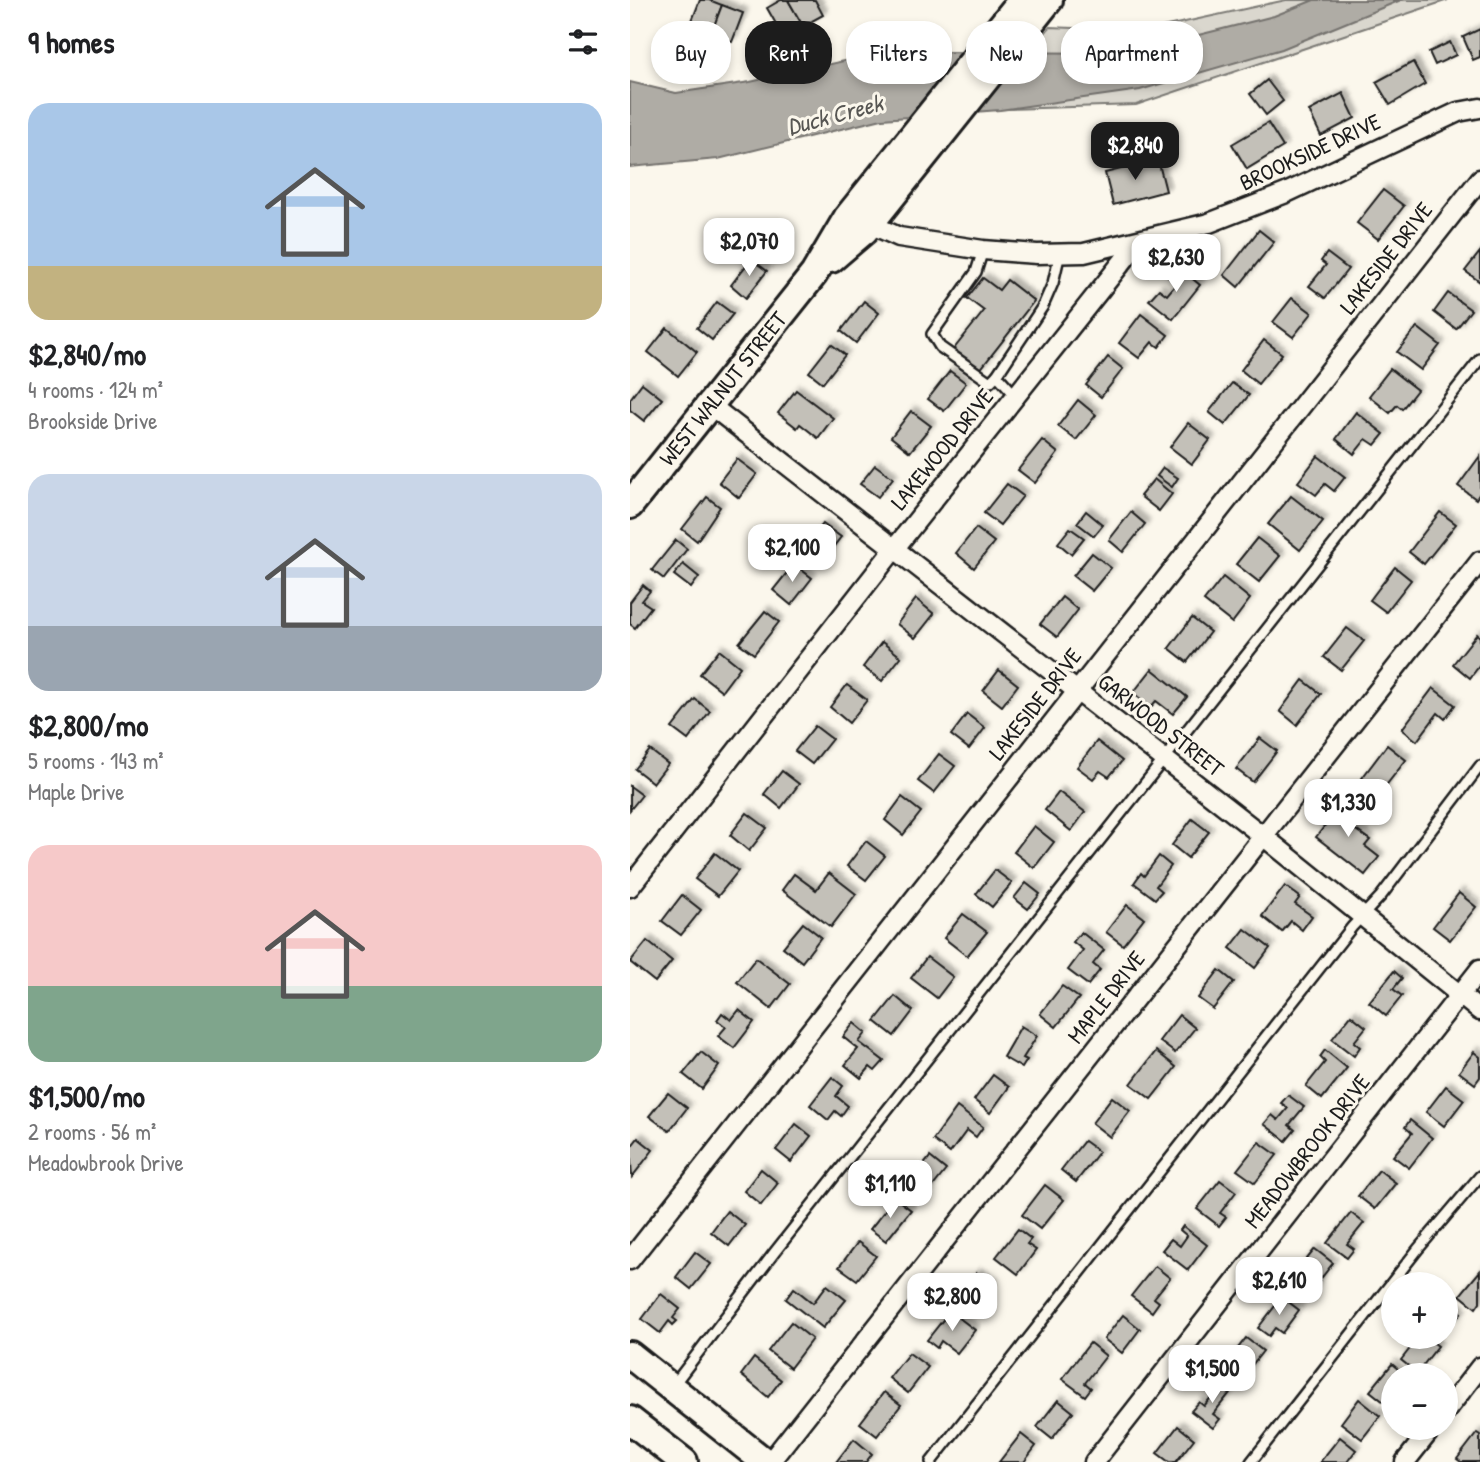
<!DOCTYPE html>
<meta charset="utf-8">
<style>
body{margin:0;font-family:"Patrick Hand",sans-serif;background:#f6f6f6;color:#202124;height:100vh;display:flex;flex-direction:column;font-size:26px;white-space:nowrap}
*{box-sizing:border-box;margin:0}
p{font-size:23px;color:#757577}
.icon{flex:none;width:38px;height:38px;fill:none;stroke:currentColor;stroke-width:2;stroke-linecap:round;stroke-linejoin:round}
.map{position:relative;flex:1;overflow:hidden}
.panel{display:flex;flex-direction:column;background:#fff;width:630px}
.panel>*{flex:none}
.banner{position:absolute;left:21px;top:21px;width:665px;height:63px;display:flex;gap:14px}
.buttons{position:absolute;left:751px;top:1272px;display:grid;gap:14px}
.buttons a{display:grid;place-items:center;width:77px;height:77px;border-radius:50%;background:#fff;box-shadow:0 4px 10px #0003;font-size:35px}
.price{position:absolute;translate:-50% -60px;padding:0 16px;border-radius:14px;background:#fff;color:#222;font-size:23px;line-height:46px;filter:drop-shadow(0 2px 4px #0008)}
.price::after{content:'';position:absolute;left:50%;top:42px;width:21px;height:16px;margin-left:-10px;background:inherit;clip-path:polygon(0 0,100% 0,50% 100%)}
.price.active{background:#1c1c1c;color:#fff}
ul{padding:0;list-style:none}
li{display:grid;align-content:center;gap:14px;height:371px;padding:0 28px}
li span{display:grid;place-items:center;height:217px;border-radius:21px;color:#555}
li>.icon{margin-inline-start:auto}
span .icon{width:126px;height:126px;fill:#fffc;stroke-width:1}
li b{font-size:30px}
h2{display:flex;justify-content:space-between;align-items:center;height:84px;padding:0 28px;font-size:30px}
.pill{padding:0 24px;border-radius:28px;background:#fff;box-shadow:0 4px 10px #0003;font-size:24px;line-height:63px}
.pill.active{background:#1c1c1c;color:#fff}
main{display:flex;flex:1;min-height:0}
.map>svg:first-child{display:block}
.green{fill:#dad7ce;stroke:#7b7a75;stroke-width:2}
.water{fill:#afaca5;stroke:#74726e;stroke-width:2}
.building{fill:#c3c0b8;stroke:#1c1c1c;stroke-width:2;filter:url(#shadow)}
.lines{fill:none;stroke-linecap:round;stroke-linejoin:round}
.lane-casing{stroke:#1c1c1c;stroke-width:14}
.street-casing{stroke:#1c1c1c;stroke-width:23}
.secondary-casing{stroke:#1c1c1c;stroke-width:32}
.lane{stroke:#fbf7ec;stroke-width:9}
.street{stroke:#fbf7ec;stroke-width:18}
.secondary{stroke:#fbf7ec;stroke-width:26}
.labels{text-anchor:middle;stroke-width:6;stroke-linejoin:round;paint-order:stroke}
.street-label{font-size:23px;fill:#1c1c1c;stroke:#fbf7ec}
.water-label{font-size:24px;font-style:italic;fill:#575653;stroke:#fbf7ec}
</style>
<main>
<section class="panel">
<h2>9 homes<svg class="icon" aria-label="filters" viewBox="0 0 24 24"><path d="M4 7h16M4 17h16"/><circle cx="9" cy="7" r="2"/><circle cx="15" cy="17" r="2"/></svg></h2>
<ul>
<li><span style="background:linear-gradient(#a9c7e8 75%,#c2b280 0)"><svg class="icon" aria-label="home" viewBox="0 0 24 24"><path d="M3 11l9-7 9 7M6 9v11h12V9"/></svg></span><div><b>$2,840/mo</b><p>4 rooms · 124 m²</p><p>Brookside Drive</p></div></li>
<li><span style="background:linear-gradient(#c9d6e8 70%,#9aa5b1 0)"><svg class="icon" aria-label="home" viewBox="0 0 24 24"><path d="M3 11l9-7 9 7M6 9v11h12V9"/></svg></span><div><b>$2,800/mo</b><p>5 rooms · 143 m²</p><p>Maple Drive</p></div></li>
<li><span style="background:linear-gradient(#f6c9c9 65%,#7fa58c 0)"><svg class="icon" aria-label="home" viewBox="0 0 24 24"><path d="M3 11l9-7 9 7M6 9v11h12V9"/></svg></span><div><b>$1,500/mo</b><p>2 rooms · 56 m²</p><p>Meadowbrook Drive</p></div></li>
</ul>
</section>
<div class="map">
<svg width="850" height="1462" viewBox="0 0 850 1462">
<defs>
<filter id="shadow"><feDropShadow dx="4.5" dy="-4.5" stdDeviation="2" flood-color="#0004"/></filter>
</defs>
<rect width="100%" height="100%" fill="#fbf7ec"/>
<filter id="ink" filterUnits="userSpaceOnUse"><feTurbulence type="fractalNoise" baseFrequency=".0143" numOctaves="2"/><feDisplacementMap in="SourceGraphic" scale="14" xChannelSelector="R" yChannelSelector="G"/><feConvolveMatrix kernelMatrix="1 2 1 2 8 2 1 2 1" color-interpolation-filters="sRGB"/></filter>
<g filter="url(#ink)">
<!-- green -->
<polygon class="green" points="656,0 818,0 506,105 348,110 420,27 514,31"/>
<!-- water -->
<polygon class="water" points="684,0 771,0 652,49 510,90 370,110 252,119 88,159 0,167 0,82 46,93 120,82 227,58 314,52 497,53 644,16"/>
<!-- building -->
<g class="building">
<polygon points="70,0 79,0 92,5 81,34 60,26"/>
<polygon points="151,0 158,0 173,26 154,38 137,8"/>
<polygon points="158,0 185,0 193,15 173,26"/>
<polygon points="92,5 113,13 102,42 81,34"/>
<polygon points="850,29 850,57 843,60 833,37"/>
<polygon points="820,42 826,55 805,65 799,52"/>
<polygon points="783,62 795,84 760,105 746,82"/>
<polygon points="637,80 653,101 636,115 620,94"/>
<polygon points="713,93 725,118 691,136 679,111"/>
<polygon points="638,123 653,147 617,169 602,144"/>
<polygon points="528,160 536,191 483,205 475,173"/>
<polygon points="753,190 774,206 748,239 727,223"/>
<polygon points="629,230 644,242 608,287 594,275"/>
<polygon points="850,252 850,282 835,271"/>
<polygon points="697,253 718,269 695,298 679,286 696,265 691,261"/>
<polygon points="121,259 137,271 116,298 101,285"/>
<polygon points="547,266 570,285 543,319 519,300 529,289 537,295 547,283 538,277"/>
<polygon points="353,278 369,290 377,280 404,301 349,371 323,350 354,311 337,298"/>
<polygon points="818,293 841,310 826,329 804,312"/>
<polygon points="662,298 682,313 663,337 643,322"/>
<polygon points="234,301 249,313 226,343 211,331"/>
<polygon points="87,302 103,314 82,340 67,328"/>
<polygon points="511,314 538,335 529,347 522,342 509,358 489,343"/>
<polygon points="787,327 810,345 791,370 767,352"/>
<polygon points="37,328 67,352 48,376 18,352"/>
<polygon points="634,340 652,354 628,384 611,370"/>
<polygon points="201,344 215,355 193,383 179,372"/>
<polygon points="478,357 493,369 471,397 456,385"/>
<polygon points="760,369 787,390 772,409 767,405 760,413 739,396"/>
<polygon points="320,371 336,383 314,411 298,399"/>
<polygon points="12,383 32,399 14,421 0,410 0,399"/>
<polygon points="602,383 619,395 595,425 579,412"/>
<polygon points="166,390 203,418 188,438 170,424 167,428 148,413"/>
<polygon points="448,400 466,415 446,440 428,426"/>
<polygon points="281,411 301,426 280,452 261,437"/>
<polygon points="726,412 754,434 745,445 736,439 724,454 706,439"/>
<polygon points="558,423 580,440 562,464 540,447"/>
<polygon points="412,440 428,453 405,483 388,470"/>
<polygon points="688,456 715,477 704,491 695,484 686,495 668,482"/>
<polygon points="850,456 850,493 846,499 828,486"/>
<polygon points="107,459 127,474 109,498 89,482"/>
<polygon points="245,465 263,478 248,497 230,484"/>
<polygon points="533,468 548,478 542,487 527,476"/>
<polygon points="524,479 542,494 529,511 510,496"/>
<polygon points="377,484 393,496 370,525 354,513"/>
<polygon points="661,496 693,521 670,550 638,524"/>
<polygon points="77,497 90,507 67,541 52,529"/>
<polygon points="456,511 473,525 464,536 447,523"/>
<polygon points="501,512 515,524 493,552 479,540"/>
<polygon points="810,512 826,524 794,564 779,552"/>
<polygon points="193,524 211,537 189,565 172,551"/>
<polygon points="346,528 364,542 344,568 326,553"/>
<polygon points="440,528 454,538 441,554 428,543"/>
<polygon points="627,538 650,556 629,582 606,564"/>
<polygon points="46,540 57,549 34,579 22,570"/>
<polygon points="462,553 481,568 462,591 443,576"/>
<polygon points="53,564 69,577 61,588 44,575"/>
<polygon points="164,564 182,578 161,605 143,590"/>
<polygon points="765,567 781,580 756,612 740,600"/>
<polygon points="593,577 620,599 602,623 574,601"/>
<polygon points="13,585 20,591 12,601 21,607 5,628 0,624 0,602"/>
<polygon points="432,597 448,610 427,637 410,624"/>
<polygon points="286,599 304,614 285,638 267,624"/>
<polygon points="135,611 149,622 124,654 109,643"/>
<polygon points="562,618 580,632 557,662 539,648"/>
<polygon points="717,628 734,641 711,670 694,657"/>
<polygon points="847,634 850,637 850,665 840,678 823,664"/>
<polygon points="252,642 271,657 252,681 233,667"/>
<polygon points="89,650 110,667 92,691 70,674"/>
<polygon points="522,669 557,697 543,714 526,701 521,707 503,693"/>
<polygon points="369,670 388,685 372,706 353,691"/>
<polygon points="673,680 691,694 667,725 650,711"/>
<polygon points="217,685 237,700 219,723 200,707"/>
<polygon points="803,688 825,705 815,719 808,713 787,741 772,729"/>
<polygon points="65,699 80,711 58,740 42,728"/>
<polygon points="337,714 355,728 339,749 321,735"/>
<polygon points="185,726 202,739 182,764 165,751"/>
<polygon points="630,738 647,751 623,782 606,769"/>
<polygon points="467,741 492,761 479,777 470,771 463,779 447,767"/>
<polygon points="757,745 776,760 750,793 732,778"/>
<polygon points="20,750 38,764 23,783 5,769"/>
<polygon points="309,754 325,766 304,793 288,781"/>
<polygon points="152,771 169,784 151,808 134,794"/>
<polygon points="0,786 12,795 0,810"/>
<polygon points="429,792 455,812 441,831 415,810"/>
<polygon points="272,797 291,812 273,835 255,820"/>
<polygon points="713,803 732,817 723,828 740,840 735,846 749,857 735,875 686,837"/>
<polygon points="117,813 137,828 119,851 100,835"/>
<polygon points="562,819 579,832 558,858 542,845"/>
<polygon points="404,826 424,842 404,868 384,852"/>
<polygon points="236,841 255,856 236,880 217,866"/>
<polygon points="85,853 108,871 88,896 65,879"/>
<polygon points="529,856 541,866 526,886 532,891 525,899 504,883 511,873 514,876"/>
<polygon points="365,870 382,883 362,907 346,894"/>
<polygon points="199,873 226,894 201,927 152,890 164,874 186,890"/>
<polygon points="396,883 410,894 398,909 384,898"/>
<polygon points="655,886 670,897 665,904 682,916 672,930 661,921 652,932 632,916"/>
<polygon points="829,893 846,907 820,940 803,927"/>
<polygon points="52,895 71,910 51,935 32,921"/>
<polygon points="497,905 514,918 493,945 476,932"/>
<polygon points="333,914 357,932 337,956 314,938"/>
<polygon points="173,923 191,937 172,962 153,947"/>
<polygon points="615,929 640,948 625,968 600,948"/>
<polygon points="451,932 474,950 463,964 470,970 458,985 438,970 453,950 443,942"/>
<polygon points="17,941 42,961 25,982 0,962"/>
<polygon points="297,957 323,977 307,998 281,978"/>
<polygon points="126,958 160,984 141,1009 107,982"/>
<polygon points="589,970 604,982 583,1009 568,998"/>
<polygon points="764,971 772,978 763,989 772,996 756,1016 739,1002"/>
<polygon points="432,986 449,998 426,1027 410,1014"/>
<polygon points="265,996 283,1011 264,1036 245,1021"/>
<polygon points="109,1010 124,1022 104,1048 88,1036 96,1027 87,1020 92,1013 101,1020"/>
<polygon points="549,1015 565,1028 545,1053 529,1041"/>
<polygon points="721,1015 736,1027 724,1042 730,1047 724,1056 702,1039"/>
<polygon points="224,1023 236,1033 229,1042 254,1061 245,1071 240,1067 231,1078 215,1065 228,1049 213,1037"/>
<polygon points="391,1026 407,1036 393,1058 397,1060 392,1068 373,1057"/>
<polygon points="695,1050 717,1068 692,1099 676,1086 695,1062 690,1057"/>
<polygon points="526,1051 546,1067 521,1099 501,1084"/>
<polygon points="71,1052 89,1066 72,1089 53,1074"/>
<polygon points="844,1052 850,1057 850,1077 845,1084 829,1072"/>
<polygon points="363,1075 379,1087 360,1113 344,1100"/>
<polygon points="202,1077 213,1086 206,1096 218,1106 211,1116 205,1111 198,1120 180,1105"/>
<polygon points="816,1086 834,1100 814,1126 796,1112"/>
<polygon points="38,1093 57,1108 39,1131 19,1116"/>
<polygon points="658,1095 674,1107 659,1125 665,1130 656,1141 634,1124 642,1115 648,1120 658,1108 651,1103"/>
<polygon points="482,1097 500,1111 480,1137 462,1123"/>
<polygon points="327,1107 353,1127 346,1137 337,1130 320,1153 303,1140"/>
<polygon points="780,1120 802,1138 779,1168 763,1156 782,1133 775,1127"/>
<polygon points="166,1124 181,1136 161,1162 146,1150"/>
<polygon points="8,1138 23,1150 2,1177 0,1148"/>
<polygon points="454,1141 469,1152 446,1182 431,1170"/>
<polygon points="629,1142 647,1155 625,1183 607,1170"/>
<polygon points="300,1157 316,1170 292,1200 276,1187"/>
<polygon points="131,1169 148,1183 131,1205 114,1191"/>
<polygon points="749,1170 766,1183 745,1209 728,1196"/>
<polygon points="590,1180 606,1192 590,1213 596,1217 589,1226 567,1209"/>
<polygon points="415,1185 434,1200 410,1229 392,1215"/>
<polygon points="265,1198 281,1210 256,1241 240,1229"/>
<polygon points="97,1211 115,1225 99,1246 81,1232"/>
<polygon points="721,1213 734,1223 717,1244 724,1249 717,1258 697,1243"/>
<polygon points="553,1226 577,1245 558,1270 532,1250 541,1239 550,1246 557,1236 550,1230"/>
<polygon points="388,1229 401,1239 397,1244 406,1250 388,1274 366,1257"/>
<polygon points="228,1242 246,1256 227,1280 209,1267"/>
<polygon points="685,1249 703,1263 682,1290 663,1276"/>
<polygon points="65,1252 81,1264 61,1289 46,1277"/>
<polygon points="525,1266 540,1278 524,1298 529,1302 522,1312 501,1296"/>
<polygon points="850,1271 850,1302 846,1308 830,1295"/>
<polygon points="347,1273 363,1285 344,1309 329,1296"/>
<polygon points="197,1285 216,1300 193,1328 156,1299 164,1288 183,1303"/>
<polygon points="31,1294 50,1309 43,1318 47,1321 43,1325 39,1321 30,1333 12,1319"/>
<polygon points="652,1297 669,1310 652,1333 645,1328 639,1336 628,1328"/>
<polygon points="816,1301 831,1313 823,1323 818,1318 816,1321"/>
<polygon points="320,1311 345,1330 327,1353 311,1341 307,1348 297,1340"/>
<polygon points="493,1315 510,1329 492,1353 474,1339"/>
<polygon points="161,1322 182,1339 160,1368 138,1351"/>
<polygon points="789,1337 796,1337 808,1346 787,1373 771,1360"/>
<polygon points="616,1338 633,1351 611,1379 594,1366"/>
<polygon points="460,1343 476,1356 455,1383 461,1388 455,1396 432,1379"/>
<polygon points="279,1353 298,1367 278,1393 259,1378"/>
<polygon points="124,1358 151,1380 138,1397 111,1375"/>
<polygon points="762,1364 776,1376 763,1376 763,1401 759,1406 740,1391"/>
<polygon points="585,1381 600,1393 583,1414 590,1419 583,1428 561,1411 569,1402 574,1406 583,1395 577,1391"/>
<polygon points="254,1392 271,1405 247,1436 230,1423"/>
<polygon points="729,1399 750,1416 732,1439 711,1423"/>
<polygon points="428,1400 443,1412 422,1439 407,1427"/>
<polygon points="548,1426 564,1439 546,1462 539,1462 527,1453"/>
<polygon points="847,1433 850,1435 850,1462 831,1462 827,1459"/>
<polygon points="391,1434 406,1446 394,1462 369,1462"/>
<polygon points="710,1437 726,1450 717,1462 690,1462"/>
<polygon points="224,1439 242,1454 236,1462 206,1462"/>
</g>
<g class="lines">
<!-- lane casing -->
<g class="lane-casing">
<g id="lane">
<polyline points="353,250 346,272 302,334 310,347 360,382 367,375"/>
<polyline points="386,396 367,375 413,306 423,283 430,253"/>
<polyline points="42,1387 144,1253 850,359"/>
<polyline points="301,1462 722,927 751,896 850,766"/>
<polyline points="621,1462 788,1249 850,1176"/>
</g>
</g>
<!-- street casing -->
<g class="street-casing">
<g id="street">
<polyline points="240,224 269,237 353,250 407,254 454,253 579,223 656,193 828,112 850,108"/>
<polyline points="80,405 633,836 850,1011"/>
<polyline points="0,887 265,548 509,241"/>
<polyline points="0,1260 850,179"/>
<polyline points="816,1411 850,1367"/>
<polyline points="140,1462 850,561"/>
<polyline points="464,1462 850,969"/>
<polyline points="775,1462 802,1428"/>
</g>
</g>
<!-- secondary casing -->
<g class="secondary-casing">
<g id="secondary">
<polyline points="201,259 235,230 419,0"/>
<path id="s1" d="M 0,505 L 184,274 L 217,218 L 392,0"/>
<polyline points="0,1355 135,1462"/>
<polyline points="0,1420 54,1462"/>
</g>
</g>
<!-- lane -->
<use href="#lane" class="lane"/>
<!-- street -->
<use href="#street" class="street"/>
<!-- secondary -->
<use href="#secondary" class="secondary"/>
</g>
</g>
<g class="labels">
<!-- street labels -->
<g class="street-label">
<text transform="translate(680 152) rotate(-25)" y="8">BROOKSIDE DRIVE</text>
<text transform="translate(756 258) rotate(-52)" y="8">LAKESIDE DRIVE</text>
<text dy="8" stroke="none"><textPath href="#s1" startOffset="149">WEST WALNUT STREET</textPath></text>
<text transform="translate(312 449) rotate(-51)" y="8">LAKEWOOD DRIVE</text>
<text transform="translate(405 704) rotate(-52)" y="8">LAKESIDE DRIVE</text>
<text transform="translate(531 725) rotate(38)" y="8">GARWOOD STREET</text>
<text transform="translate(476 997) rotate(-52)" y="8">MAPLE DRIVE</text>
<text transform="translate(677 1151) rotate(-52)" y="8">MEADOWBROOK DRIVE</text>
</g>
<!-- water labels -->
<g class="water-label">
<text transform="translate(205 115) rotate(-15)" y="8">Duck Creek</text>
</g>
</g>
</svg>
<div class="buttons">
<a>+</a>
<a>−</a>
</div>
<b class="price active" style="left:505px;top:182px">$2,840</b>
<b class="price" style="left:119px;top:278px">$2,070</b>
<b class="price" style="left:546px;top:294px">$2,630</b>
<b class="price" style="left:162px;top:584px">$2,100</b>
<b class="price" style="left:718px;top:839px">$1,330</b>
<b class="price" style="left:260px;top:1220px">$1,110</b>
<b class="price" style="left:649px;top:1317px">$2,610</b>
<b class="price" style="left:322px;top:1333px">$2,800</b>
<b class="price" style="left:582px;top:1405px">$1,500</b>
<div class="banner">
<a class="pill">Buy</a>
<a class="pill active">Rent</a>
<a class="pill">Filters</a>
<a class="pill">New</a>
<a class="pill">Apartment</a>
</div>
</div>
</main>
